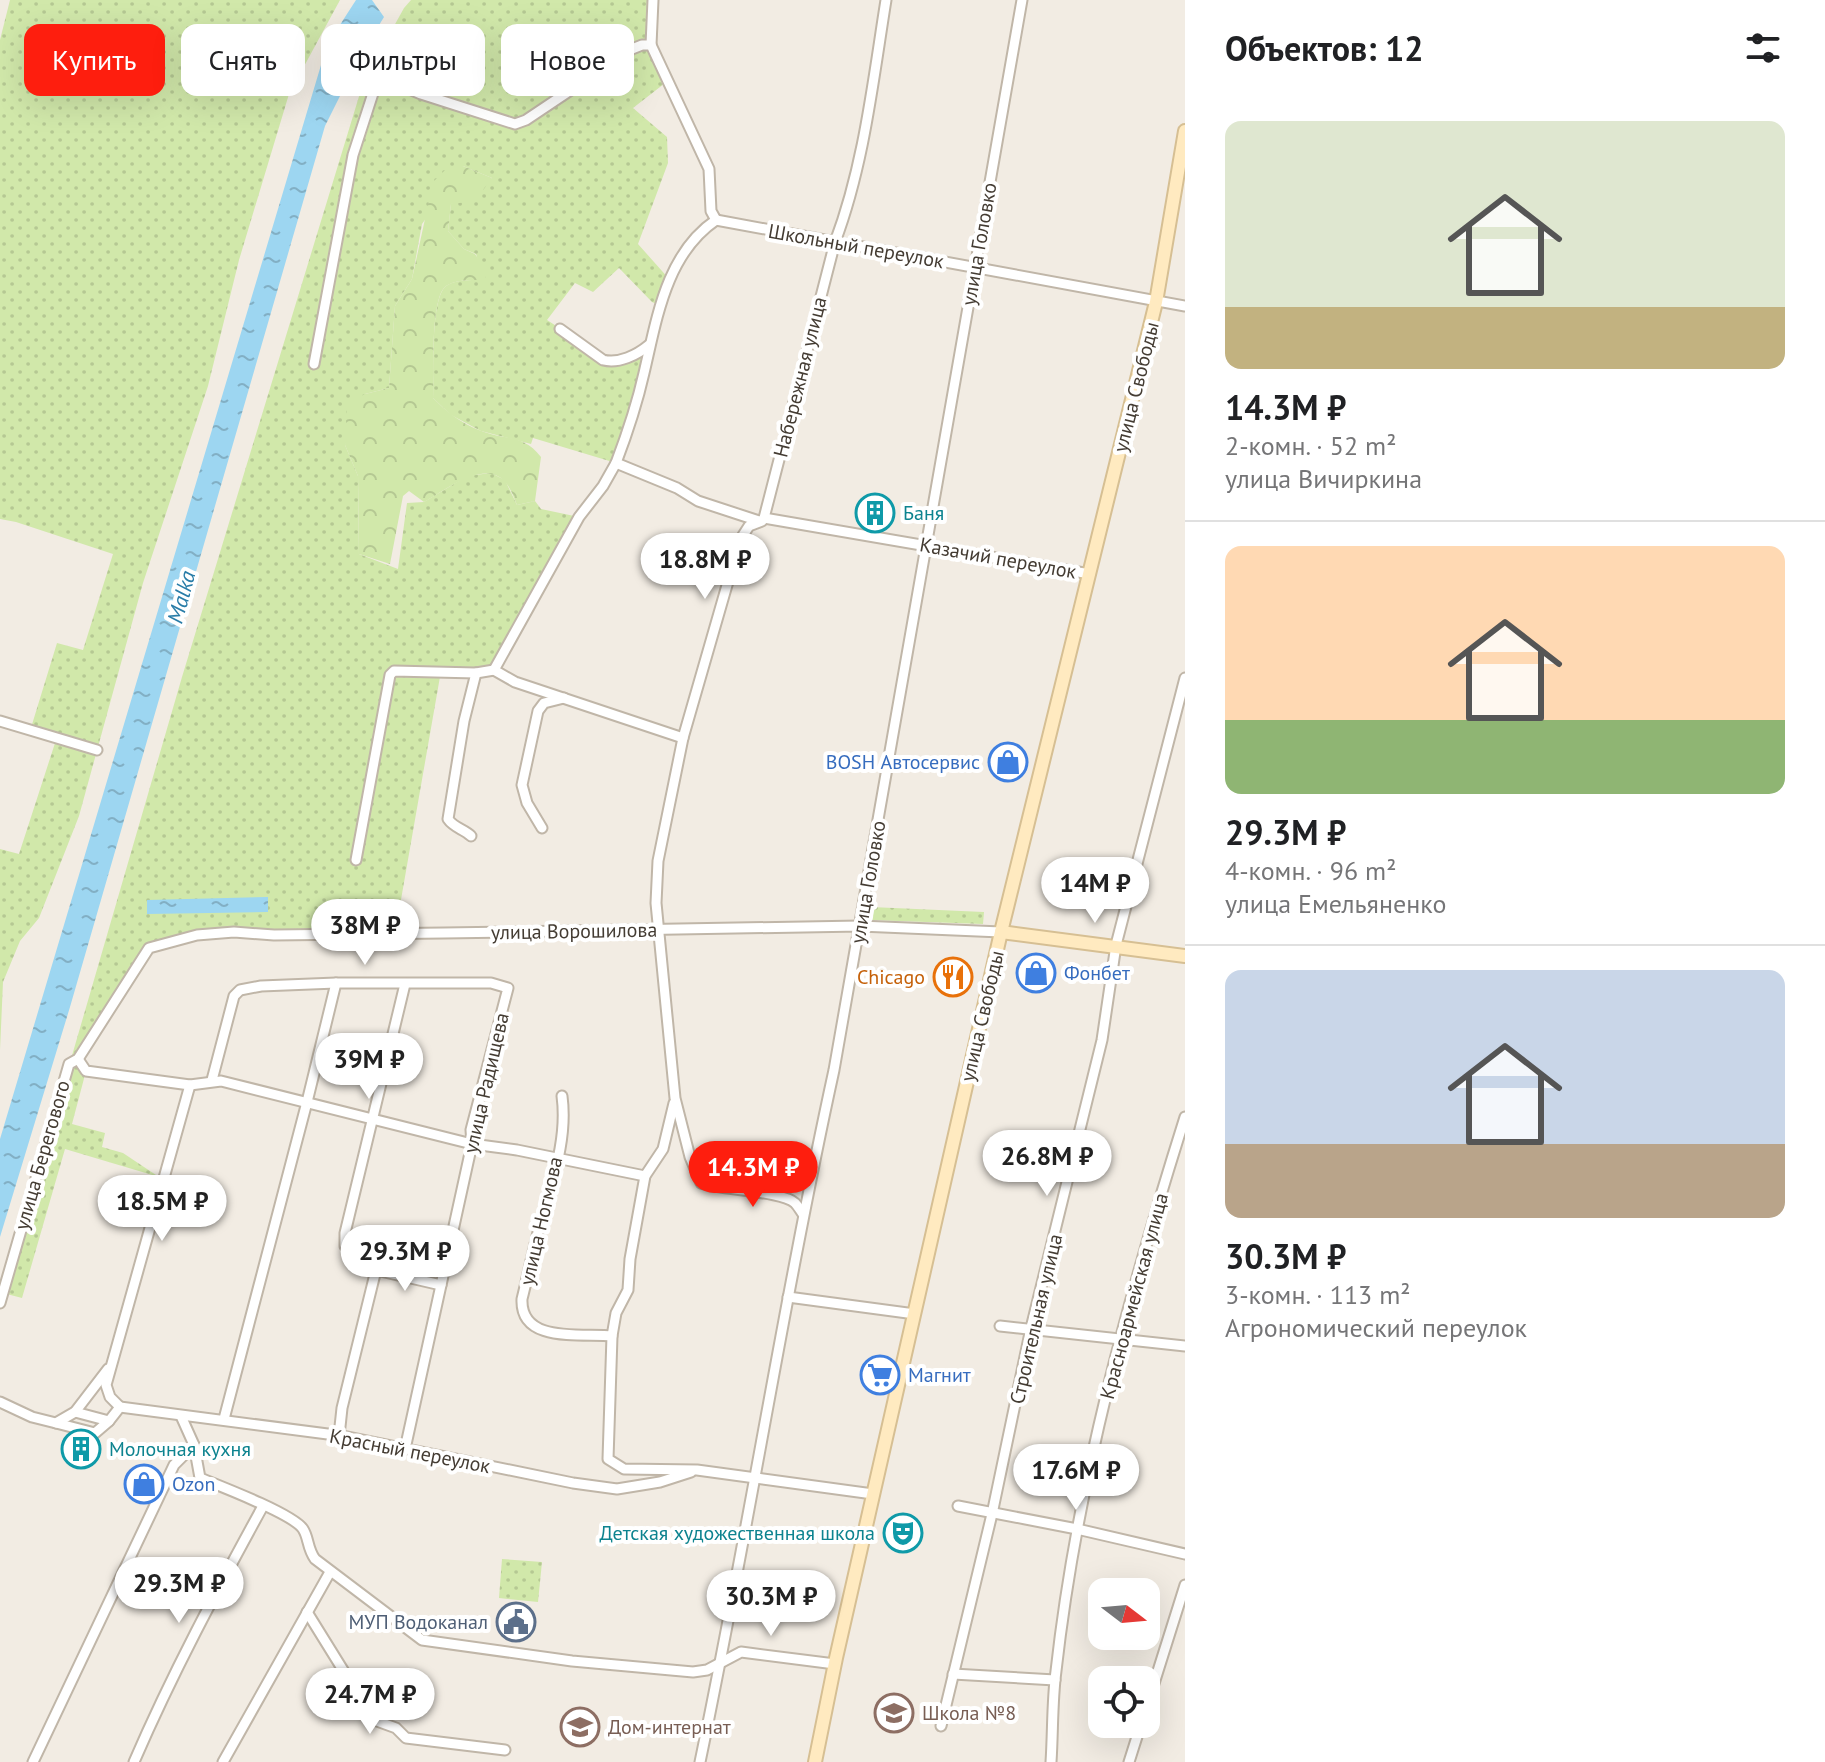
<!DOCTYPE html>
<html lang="ru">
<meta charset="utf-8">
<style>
body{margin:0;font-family:"PT Sans",sans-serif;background:#f2f2f2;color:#202124;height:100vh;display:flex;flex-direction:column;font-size:30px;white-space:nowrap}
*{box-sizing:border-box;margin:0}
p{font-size:26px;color:#757577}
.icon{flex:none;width:44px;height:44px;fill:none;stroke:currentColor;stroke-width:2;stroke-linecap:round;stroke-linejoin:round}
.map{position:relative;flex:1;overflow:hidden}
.details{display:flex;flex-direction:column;background:#fff;width:640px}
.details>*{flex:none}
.banner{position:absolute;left:24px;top:24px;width:760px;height:72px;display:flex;gap:16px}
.needle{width:52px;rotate:106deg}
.fabs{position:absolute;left:1088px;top:1578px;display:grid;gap:16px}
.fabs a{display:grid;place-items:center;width:72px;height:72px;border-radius:16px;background:#fff;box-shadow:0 8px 32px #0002;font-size:40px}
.price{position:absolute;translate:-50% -68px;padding:0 18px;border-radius:28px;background:#fff;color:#222;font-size:26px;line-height:52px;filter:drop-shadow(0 2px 4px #0008)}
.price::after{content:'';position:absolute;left:50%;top:48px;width:24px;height:18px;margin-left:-12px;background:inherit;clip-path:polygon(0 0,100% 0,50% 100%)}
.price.on{background:#fe1e0e;color:#fff}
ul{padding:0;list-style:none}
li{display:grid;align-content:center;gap:16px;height:424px;padding:0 40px}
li+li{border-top:2px solid #e0e0e0}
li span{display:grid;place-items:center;height:248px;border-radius:16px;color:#555}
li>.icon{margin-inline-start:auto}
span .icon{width:144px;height:144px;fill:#fffc;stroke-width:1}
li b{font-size:34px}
h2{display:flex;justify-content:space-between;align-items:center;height:96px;padding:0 40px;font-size:34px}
.tag{padding:0 28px;border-radius:16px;background:#fff;box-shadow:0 8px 32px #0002;font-size:28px;line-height:72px}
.tag.on{background:#fe1e0e;color:#fff}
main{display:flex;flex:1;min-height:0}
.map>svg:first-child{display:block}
.grass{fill:url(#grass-dots)}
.forest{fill:url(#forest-crowns)}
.water{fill:url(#water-ripples)}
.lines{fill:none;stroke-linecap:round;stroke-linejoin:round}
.street-casing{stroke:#c0b6a8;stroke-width:13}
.secondary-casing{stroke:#d6bf93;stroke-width:16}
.street{stroke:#fff;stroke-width:9}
.secondary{stroke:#ffeac0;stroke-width:12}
.labels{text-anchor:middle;stroke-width:8;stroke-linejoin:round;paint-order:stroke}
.street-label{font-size:20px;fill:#443c33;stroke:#fff}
.culture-label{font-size:20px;fill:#0d838f;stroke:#fff;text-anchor:start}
.shop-label{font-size:20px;fill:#366cbe;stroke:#fff;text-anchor:start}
.food-label{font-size:20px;fill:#c56008;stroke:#fff;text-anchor:end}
.service-label{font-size:20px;fill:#4e5e75;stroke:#fff;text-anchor:end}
.education-label{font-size:20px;fill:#785e54;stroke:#fff;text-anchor:start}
.water-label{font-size:22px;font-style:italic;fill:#2a7da8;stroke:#fff}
</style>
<main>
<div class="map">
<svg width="1185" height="1762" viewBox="0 0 1185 1762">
<defs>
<pattern id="grass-dots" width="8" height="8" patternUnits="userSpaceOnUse" patternTransform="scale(2)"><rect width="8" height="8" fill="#d1e8aa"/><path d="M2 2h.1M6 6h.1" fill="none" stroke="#b5c893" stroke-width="1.8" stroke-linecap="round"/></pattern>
<pattern id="forest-crowns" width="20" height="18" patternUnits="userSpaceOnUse" patternTransform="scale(2)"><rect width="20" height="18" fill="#d1e8aa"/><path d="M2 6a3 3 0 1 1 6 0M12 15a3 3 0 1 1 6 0" fill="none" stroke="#b5c893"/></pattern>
<pattern id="water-ripples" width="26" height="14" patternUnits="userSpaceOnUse" patternTransform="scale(2)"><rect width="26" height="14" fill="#9dd6f1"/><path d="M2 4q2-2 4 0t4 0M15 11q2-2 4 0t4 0" fill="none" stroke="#82afc4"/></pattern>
</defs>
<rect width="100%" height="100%" fill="#f2ece3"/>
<!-- grass -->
<g class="grass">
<polygon points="10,0 340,0 289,94 239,260 208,386 143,583 79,816 39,918 20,941 3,982 0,1050 0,849 19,854 56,740 30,731 57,643 83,650 113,554 16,522 0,519 0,40"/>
<path d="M 411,0 L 653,0 L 651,45 L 669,80 L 633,108 L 667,137 L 668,163 L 638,244 L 670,280 L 659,305 L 652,302 L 619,268 L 593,292 L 575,283 L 547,320 L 612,362 L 649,345 L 616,463 L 533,438 L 531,444 L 481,431 L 451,415 L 433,398 C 434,376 430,298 446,286 C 456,279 472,280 484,280 L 476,254 L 464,249 L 448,231 L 451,204 L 492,178 L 463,166 L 422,224 L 412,279 L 395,306 L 389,388 L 365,394 L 345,445 L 358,476 L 359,554 L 398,569 L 407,503 L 424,502 L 467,476 L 491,473 L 505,480 L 517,505 L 535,501 L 541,509 L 579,517 L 494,670 L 441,671 L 395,934 L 234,932 L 149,948 L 78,1059 L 86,1071 L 72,1124 L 105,1133 L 102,1147 L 123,1153 L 159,1177 L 65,1149 L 22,1298 L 3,1293 L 182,677 L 364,80 L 404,8 Z"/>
<polygon points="871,907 984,912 983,924 870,920"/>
<polygon points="502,1559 542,1562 538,1602 499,1598"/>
</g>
<!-- forest -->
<path class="forest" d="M 463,166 L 492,178 L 475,201 L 451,204 L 448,231 L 464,249 L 475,254 L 488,273 L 484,280 C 472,280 457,279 446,286 C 430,297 434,376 433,398 C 447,412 461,423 479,430 C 505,441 522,433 541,457 L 535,501 L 517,505 C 514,498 511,488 505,482 C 485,458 444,491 424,502 L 409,491 L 403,496 L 390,564 L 359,554 L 358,476 L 345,445 L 347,403 L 365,394 L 389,388 L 395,306 L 412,279 L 433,182 L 446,169 Z"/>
<!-- water -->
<g class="water">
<polygon points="356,0 372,0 384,17 359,58 325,126 70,1007 0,1237 0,1139 327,45"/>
<polygon points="268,897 268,912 147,914 147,900"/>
</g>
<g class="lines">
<!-- street casing -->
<g class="street-casing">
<g id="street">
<polyline points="651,45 653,0"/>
<polyline points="362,86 393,82 421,94 515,124 526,120 632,49 642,45 651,45 709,169 711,211 716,220"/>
<polyline points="716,220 1185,306"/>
<path d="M 716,220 C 666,254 657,318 644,373 C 637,404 627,434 616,463 L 677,488 L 698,501 L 759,521"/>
<path d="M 560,329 L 603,360 C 619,364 637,355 649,345"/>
<polyline points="314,364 353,155 376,84"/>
<polyline points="616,463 603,486 579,517 494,670 515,682 683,738"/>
<polyline points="764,518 1090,574"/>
<polyline points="0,721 97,750"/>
<polyline points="542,828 527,803 522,785 538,711 544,703 564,698"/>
<path d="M 471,836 C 464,829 454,828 448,819 L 464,721 L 476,673"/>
<polyline points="356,860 390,675 394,671 476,673 494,670"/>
<polyline points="78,1059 86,1071 190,1085 221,1081 472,1144 517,1150 645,1176"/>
<polyline points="212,1080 234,996 240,990 261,986 336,983 491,983 508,988 471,1130 472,1144 405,1449"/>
<path d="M 562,1096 C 568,1141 551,1183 540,1225 C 533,1250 528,1275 522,1299 C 520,1344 582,1333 612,1336"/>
<polyline points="674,1103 663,1149 645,1176 630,1259 628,1290 616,1313 612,1336 608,1459 624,1469 697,1470 873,1494"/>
<path d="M 803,1214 C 800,1210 798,1206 795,1203 C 782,1191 722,1190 701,1183 L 690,1157 L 675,1098 L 656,903 L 658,861 L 683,738 L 740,540 L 749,526 L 762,521 L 764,518 L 835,242 C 864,165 873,81 886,0"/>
<polyline points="376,1270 441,1285"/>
<polyline points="788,1297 915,1314"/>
<polyline points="0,1303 69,1064 78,1059 149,948 197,935 234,932 274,935 444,933 860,926 1001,932"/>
<polyline points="1000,1326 1185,1346"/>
<polyline points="0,1402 32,1417 56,1423 75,1412 108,1369"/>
<polyline points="120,1407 343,1436 573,1483 617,1489 660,1482 691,1472"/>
<polyline points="120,1407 110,1397 106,1385 190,1085"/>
<polyline points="75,1412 109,1421 120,1407"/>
<path d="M 181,1416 L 194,1445 L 200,1478 C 220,1486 293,1514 303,1529 C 309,1538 307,1548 315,1559 L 422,1640 L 572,1661 L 693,1672 L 707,1670 L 741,1652 L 835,1664"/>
<polyline points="224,1419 307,1102 336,983"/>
<polyline points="56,1423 95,1433 109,1421"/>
<polyline points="339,1436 342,1408 376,1270 365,1255 345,1246 345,1233 405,984"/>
<polyline points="958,1506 1077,1529 1185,1554"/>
<polyline points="307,1612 374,1720 396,1728 406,1738 505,1750"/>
<polyline points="953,1674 1055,1680"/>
<polyline points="1146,1709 1185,1585"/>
<polyline points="941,1726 992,1514 1031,1328 1102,1040 1116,945 1185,678"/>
<polyline points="33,1762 174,1465 194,1445"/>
<path d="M 134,1762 C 172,1674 217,1590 263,1506"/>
<polyline points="223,1762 330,1572"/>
<path d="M 700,1762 C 748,1532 784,1299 834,1070 L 1022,0"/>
<path d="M 1051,1762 C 1053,1732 1052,1701 1056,1671 C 1077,1483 1128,1298 1185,1117"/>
<polyline points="1129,1762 1141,1724"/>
</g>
</g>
<!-- secondary casing -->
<g class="secondary-casing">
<g id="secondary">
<polyline points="1001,932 1185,956"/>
<polyline points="815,1762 836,1658 1001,932 1156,302 1185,131"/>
</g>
</g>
<!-- street -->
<use href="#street" class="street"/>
<!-- secondary -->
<use href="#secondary" class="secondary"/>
</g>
<!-- icons -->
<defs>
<g id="building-ring" transform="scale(2)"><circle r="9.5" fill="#fff" stroke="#0f9aa8" stroke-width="1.5"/><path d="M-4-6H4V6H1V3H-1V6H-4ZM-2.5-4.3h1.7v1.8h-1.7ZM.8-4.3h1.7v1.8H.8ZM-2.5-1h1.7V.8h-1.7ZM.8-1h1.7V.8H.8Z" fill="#0f9aa8"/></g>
<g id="shop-ring" transform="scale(2)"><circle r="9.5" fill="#fff" stroke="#3f7fe0" stroke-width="1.5"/><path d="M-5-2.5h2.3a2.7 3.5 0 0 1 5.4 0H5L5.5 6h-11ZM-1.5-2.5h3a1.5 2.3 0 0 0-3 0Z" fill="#3f7fe0"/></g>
<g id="restaurant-ring" transform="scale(2)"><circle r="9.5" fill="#fff" stroke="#e8710a" stroke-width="1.5"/><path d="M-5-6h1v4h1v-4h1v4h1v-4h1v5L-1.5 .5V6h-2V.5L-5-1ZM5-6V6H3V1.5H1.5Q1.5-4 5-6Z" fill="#e8710a"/></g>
<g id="supermarket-ring" transform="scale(2)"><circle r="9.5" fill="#fff" stroke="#3f7fe0" stroke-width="1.5"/><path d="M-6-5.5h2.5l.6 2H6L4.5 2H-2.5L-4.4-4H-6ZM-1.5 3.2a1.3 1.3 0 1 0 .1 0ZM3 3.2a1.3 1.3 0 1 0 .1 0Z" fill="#3f7fe0"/></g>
<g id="theatre-ring" transform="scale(2)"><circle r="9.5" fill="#fff" stroke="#0f9aa8" stroke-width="1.5"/><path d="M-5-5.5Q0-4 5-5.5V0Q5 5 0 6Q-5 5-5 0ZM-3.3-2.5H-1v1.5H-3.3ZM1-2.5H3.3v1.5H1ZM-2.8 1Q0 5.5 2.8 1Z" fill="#0f9aa8"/></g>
<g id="civic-ring" transform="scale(2)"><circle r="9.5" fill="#fff" stroke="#5c6f8a" stroke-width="1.5"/><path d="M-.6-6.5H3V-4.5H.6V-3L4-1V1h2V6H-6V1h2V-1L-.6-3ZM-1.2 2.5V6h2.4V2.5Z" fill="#5c6f8a"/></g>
<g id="school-ring" transform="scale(2)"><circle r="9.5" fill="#fff" stroke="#8d6e63" stroke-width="1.5"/><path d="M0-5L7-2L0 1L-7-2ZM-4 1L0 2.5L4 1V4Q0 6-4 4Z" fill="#8d6e63"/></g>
</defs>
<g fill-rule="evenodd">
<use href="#building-ring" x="875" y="513"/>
<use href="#shop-ring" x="1008" y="762"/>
<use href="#shop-ring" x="1036" y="973"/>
<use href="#restaurant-ring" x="953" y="977"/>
<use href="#supermarket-ring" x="880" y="1375"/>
<use href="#building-ring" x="81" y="1449"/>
<use href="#shop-ring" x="144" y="1484"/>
<use href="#theatre-ring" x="903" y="1533"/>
<use href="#civic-ring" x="516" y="1622"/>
<use href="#school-ring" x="894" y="1713"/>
<use href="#school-ring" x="580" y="1727"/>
</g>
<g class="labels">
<!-- street labels -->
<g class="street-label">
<text transform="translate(979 244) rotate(-80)" y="7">улица Головко</text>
<text transform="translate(856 246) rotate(10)" y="7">Школьный переулок</text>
<text transform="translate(800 377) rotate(-76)" y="7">Набережная улица</text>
<text transform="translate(1136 387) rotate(-76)" y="7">улица Свободы</text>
<text transform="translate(998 558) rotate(10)" y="7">Казачий переулок</text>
<text transform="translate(868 882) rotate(-80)" y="7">улица Головко</text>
<text transform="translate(574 931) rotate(-1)" y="7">улица Ворошилова</text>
<text transform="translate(982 1016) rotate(-77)" y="7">улица Свободы</text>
<text transform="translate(486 1083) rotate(-77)" y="7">улица Радищева</text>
<text transform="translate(42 1155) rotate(-74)" y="7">улица Берегового</text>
<text transform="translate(541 1221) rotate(-77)" y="7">улица Ногмова</text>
<text transform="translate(1134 1296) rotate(-75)" y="7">Красноармейская улица</text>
<text transform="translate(1036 1319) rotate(-77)" y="7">Строительная улица</text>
<text transform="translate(410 1451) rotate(11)" y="7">Красный переулок</text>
</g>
<!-- culture labels -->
<g class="culture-label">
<text x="903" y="520">Баня</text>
<text x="109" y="1456">Молочная кухня</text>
<text x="875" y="1540" text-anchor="end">Детская художественная школа</text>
</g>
<!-- shop labels -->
<g class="shop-label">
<text x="980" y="769" text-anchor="end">BOSH Автосервис</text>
<text x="1064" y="980">Фонбет</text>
<text x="908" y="1382">Магнит</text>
<text x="172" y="1491">Ozon</text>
</g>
<!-- food labels -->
<g class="food-label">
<text x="925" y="984">Chicago</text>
</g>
<!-- service labels -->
<g class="service-label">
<text x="488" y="1629">МУП Водоканал</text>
</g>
<!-- education labels -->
<g class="education-label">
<text x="922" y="1720">Школа №8</text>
<text x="608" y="1734">Дом-интернат</text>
</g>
<!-- water labels -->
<g class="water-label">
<text transform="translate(181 597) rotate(-75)" y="8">Malka</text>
</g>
</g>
</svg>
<div class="fabs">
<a><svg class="needle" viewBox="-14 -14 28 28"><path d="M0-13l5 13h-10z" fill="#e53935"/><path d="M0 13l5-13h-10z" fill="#757577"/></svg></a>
<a><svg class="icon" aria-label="locate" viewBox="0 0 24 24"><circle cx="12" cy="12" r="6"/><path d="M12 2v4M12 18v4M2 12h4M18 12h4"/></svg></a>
</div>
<b class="price" style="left:705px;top:601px">18.8M ₽</b>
<b class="price" style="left:1095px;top:925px">14M ₽</b>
<b class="price" style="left:365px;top:967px">38M ₽</b>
<b class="price" style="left:369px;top:1101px">39M ₽</b>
<b class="price" style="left:1047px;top:1198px">26.8M ₽</b>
<b class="price on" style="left:753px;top:1209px">14.3M ₽</b>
<b class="price" style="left:162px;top:1243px">18.5M ₽</b>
<b class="price" style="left:405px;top:1293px">29.3M ₽</b>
<b class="price" style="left:1076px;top:1512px">17.6M ₽</b>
<b class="price" style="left:179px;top:1625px">29.3M ₽</b>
<b class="price" style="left:771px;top:1638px">30.3M ₽</b>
<b class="price" style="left:370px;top:1736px">24.7M ₽</b>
<div class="banner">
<a class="tag on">Купить</a>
<a class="tag">Снять</a>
<a class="tag">Фильтры</a>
<a class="tag">Новое</a>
</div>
</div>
<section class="details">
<h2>Объектов: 12<svg class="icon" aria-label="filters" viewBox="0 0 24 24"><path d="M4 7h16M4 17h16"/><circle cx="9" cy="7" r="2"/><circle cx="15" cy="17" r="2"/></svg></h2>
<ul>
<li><span style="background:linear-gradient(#dfe7d0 75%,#c2b280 0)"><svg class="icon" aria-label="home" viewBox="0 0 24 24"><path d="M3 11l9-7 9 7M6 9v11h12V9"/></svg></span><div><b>14.3M ₽</b><p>2-комн. · 52 m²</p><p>улица Вичиркина</p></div></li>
<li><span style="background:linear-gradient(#ffd9b3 70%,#8fb573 0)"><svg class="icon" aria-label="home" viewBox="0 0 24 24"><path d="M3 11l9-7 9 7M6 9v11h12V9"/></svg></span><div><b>29.3M ₽</b><p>4-комн. · 96 m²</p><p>улица Емельяненко</p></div></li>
<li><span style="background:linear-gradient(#c9d6e8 70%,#b9a48a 0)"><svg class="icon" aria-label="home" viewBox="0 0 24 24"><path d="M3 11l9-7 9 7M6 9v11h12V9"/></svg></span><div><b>30.3M ₽</b><p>3-комн. · 113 m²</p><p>Агрономический переулок</p></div></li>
</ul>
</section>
</main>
